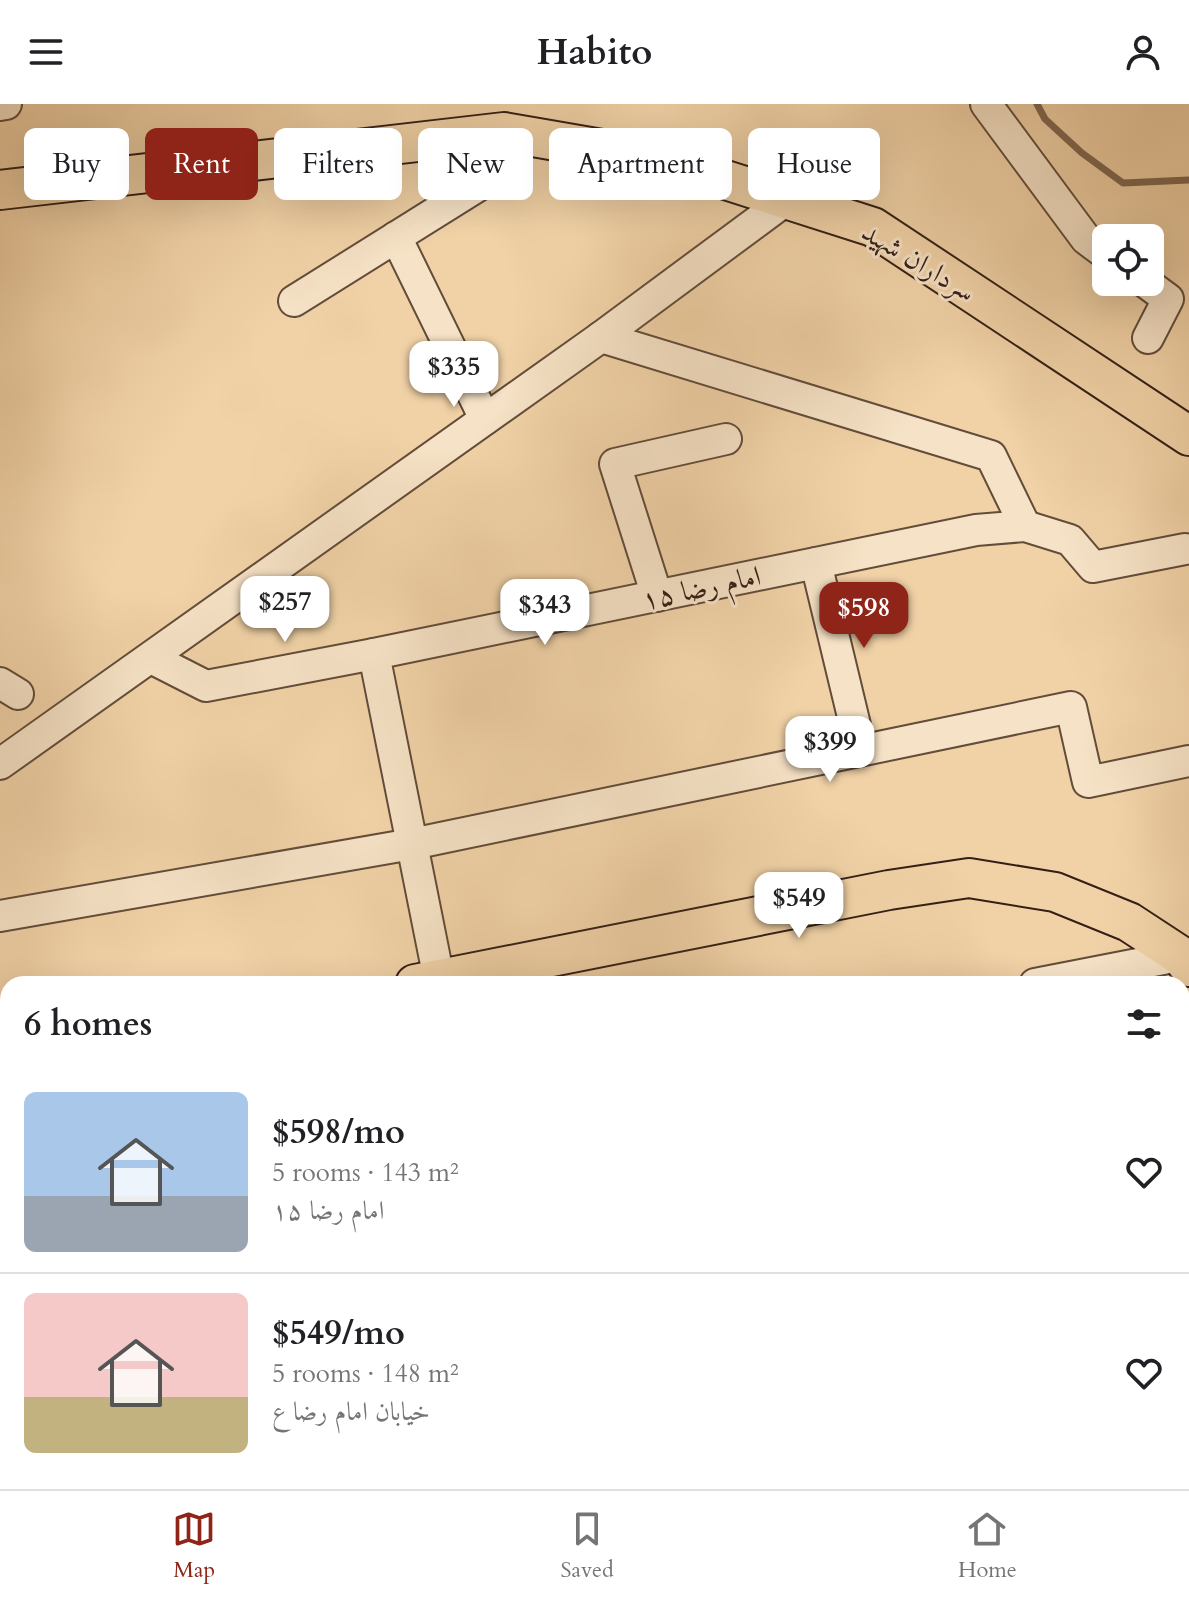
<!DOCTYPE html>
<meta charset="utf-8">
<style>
body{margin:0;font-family:Cardo,Amiri,serif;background:#f2f2f2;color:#202124;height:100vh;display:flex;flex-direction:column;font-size:30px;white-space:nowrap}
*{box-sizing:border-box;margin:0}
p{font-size:26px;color:#757577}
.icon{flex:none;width:44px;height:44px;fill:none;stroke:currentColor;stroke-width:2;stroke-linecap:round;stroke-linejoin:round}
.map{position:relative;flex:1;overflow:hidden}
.details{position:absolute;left:0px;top:872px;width:1190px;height:514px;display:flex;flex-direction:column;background:#fff;border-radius:24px 24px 0 0;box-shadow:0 8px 32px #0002}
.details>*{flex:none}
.banner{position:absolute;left:24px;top:24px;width:1142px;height:72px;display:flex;gap:16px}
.buttons{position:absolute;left:1092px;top:120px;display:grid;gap:16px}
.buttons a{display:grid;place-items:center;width:72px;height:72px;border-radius:12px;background:#fff;box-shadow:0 8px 32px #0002;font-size:40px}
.price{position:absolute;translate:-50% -68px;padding:0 18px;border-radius:16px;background:#fff;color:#222;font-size:26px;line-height:52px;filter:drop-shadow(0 2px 4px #0008)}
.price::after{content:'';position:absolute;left:50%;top:48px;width:24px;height:18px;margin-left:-12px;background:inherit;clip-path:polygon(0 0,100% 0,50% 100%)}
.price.active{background:#8f2418;color:#fff}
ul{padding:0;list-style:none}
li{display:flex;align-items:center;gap:24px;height:200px;padding:0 24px}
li+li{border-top:2px solid #e0e0e0}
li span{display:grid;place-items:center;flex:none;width:224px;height:160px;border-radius:12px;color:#555}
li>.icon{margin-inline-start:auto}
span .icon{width:96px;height:96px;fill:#fffc;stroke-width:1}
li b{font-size:34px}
h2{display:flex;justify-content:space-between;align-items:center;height:96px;padding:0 24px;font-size:34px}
.tag{padding:0 28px;border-radius:12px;background:#fff;box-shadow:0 8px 32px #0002;font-size:28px;line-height:72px}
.tag.active{background:#8f2418;color:#fff}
header{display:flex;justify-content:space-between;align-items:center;height:104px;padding:0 24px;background:#fff;font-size:36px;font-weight:700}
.tabs{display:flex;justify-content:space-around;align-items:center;height:112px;border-top:2px solid #e0e0e0;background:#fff;font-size:22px;color:#757577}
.tabs a{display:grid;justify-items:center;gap:4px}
.tabs .active{color:#8f2418}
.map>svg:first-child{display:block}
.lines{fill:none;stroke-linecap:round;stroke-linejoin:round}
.stream{stroke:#7e6650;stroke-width:7}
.minor-casing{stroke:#624c3a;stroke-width:34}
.major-casing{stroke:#331f16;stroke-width:42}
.path{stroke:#331f16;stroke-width:4;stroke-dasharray:6 4;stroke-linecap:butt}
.minor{stroke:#f6e2c6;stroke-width:30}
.major{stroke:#f1d2a7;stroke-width:38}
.labels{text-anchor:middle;stroke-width:6;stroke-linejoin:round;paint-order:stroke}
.street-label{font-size:28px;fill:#331f16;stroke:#f6e2c6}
</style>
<header><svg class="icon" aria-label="menu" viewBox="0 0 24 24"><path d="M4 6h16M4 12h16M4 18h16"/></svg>Habito<svg class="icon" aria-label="person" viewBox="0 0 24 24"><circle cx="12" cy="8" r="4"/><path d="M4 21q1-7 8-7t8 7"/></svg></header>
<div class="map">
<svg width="1189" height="1385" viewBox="0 0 1189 1385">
<rect width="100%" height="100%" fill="#f1d2a7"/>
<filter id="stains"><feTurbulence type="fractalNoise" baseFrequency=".0025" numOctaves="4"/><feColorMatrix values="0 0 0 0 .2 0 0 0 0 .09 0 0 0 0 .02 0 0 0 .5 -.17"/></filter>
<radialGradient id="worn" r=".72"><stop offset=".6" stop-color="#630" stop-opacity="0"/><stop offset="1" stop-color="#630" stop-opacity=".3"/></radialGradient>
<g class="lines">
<!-- stream -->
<polyline class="stream" points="1037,0 1045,15 1082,49 1123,79 1189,76"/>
<!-- minor casing -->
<g class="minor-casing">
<g id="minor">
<polyline points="986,0 1086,135 1106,150"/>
<polyline points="0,1 6,0"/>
<polyline points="396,133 485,315"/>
<polyline points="1145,178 1168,195 1148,234"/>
<polyline points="294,197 497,70 498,28"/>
<polyline points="601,233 991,352 1025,422"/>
<polyline points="816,459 861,646"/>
<polyline points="657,492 615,360 726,335"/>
<polyline points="151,554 206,582 374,550"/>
<polyline points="0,579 18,590"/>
<polyline points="0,660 601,233 786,96"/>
<polyline points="0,812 412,740 1071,603 1088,678 1189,657"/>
<polyline points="439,875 374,550 976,426 1025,422 1070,436 1093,463 1185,445"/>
<polyline points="1035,880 1189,850"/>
<polyline points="0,1096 8,1094"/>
<polyline points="1182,1235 1189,1233"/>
<polyline points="256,1378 258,1385"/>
<polyline points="399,1378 400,1385"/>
<polyline points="690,1378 691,1385"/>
<polyline points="1008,1378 1009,1385"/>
<polyline points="139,1385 179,1378"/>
<polyline points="478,1385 513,1378"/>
</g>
</g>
<!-- major casing -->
<g class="major-casing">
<g id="major">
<polyline points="0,86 504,28 660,55 873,123 1189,332"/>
<polyline points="415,880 889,786 969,774 1055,788 1129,818 1181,852 1189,863"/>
<polyline points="0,964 8,962"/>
</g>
</g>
<!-- path -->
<polyline class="path" points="1182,1056 1189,1053"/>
<!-- minor -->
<use href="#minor" class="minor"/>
<!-- major -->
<use href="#major" class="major"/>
</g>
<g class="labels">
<!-- street labels -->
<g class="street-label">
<text transform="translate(919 157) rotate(31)" y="10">سرداران شهید</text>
<text transform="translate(701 483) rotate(-12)" y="10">۱۵ امام رضا</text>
</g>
</g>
<rect width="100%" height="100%" filter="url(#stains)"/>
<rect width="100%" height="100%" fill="url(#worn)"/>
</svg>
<div class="buttons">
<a><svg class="icon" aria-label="locate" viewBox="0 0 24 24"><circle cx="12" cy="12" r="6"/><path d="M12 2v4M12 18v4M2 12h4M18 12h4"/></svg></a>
</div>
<b class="price" style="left:454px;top:305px">$335</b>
<b class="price" style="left:285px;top:540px">$257</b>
<b class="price" style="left:545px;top:543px">$343</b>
<b class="price active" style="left:864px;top:546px">$598</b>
<b class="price" style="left:830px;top:680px">$399</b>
<b class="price" style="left:799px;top:836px">$549</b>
<div class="banner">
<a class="tag">Buy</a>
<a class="tag active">Rent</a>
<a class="tag">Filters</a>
<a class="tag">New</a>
<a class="tag">Apartment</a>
<a class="tag">House</a>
</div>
<section class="details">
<h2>6 homes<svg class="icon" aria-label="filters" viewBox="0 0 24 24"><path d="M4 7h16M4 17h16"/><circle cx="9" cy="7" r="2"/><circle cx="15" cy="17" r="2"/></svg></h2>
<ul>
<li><span style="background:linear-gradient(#a9c7e8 65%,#9aa5b1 0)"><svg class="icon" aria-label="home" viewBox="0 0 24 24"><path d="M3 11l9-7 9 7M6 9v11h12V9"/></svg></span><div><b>$598/mo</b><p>5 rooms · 143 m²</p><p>۱۵ امام رضا</p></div><svg class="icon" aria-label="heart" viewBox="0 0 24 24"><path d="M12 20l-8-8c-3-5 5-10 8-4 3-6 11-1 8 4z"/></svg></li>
<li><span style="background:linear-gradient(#f6c9c9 65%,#c2b280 0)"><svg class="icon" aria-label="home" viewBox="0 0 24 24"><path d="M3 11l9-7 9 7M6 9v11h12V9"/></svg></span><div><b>$549/mo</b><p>5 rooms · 148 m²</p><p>خیابان امام رضا ع</p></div><svg class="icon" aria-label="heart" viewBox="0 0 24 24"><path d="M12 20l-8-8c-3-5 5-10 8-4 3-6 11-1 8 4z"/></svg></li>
</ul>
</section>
</div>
<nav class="tabs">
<a class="active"><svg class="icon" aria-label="map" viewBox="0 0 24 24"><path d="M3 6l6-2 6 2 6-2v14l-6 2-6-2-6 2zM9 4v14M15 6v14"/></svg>Map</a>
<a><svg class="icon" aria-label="saved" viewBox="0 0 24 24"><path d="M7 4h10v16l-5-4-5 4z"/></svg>Saved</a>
<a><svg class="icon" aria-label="home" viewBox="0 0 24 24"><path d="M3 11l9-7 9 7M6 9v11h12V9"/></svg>Home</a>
</nav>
